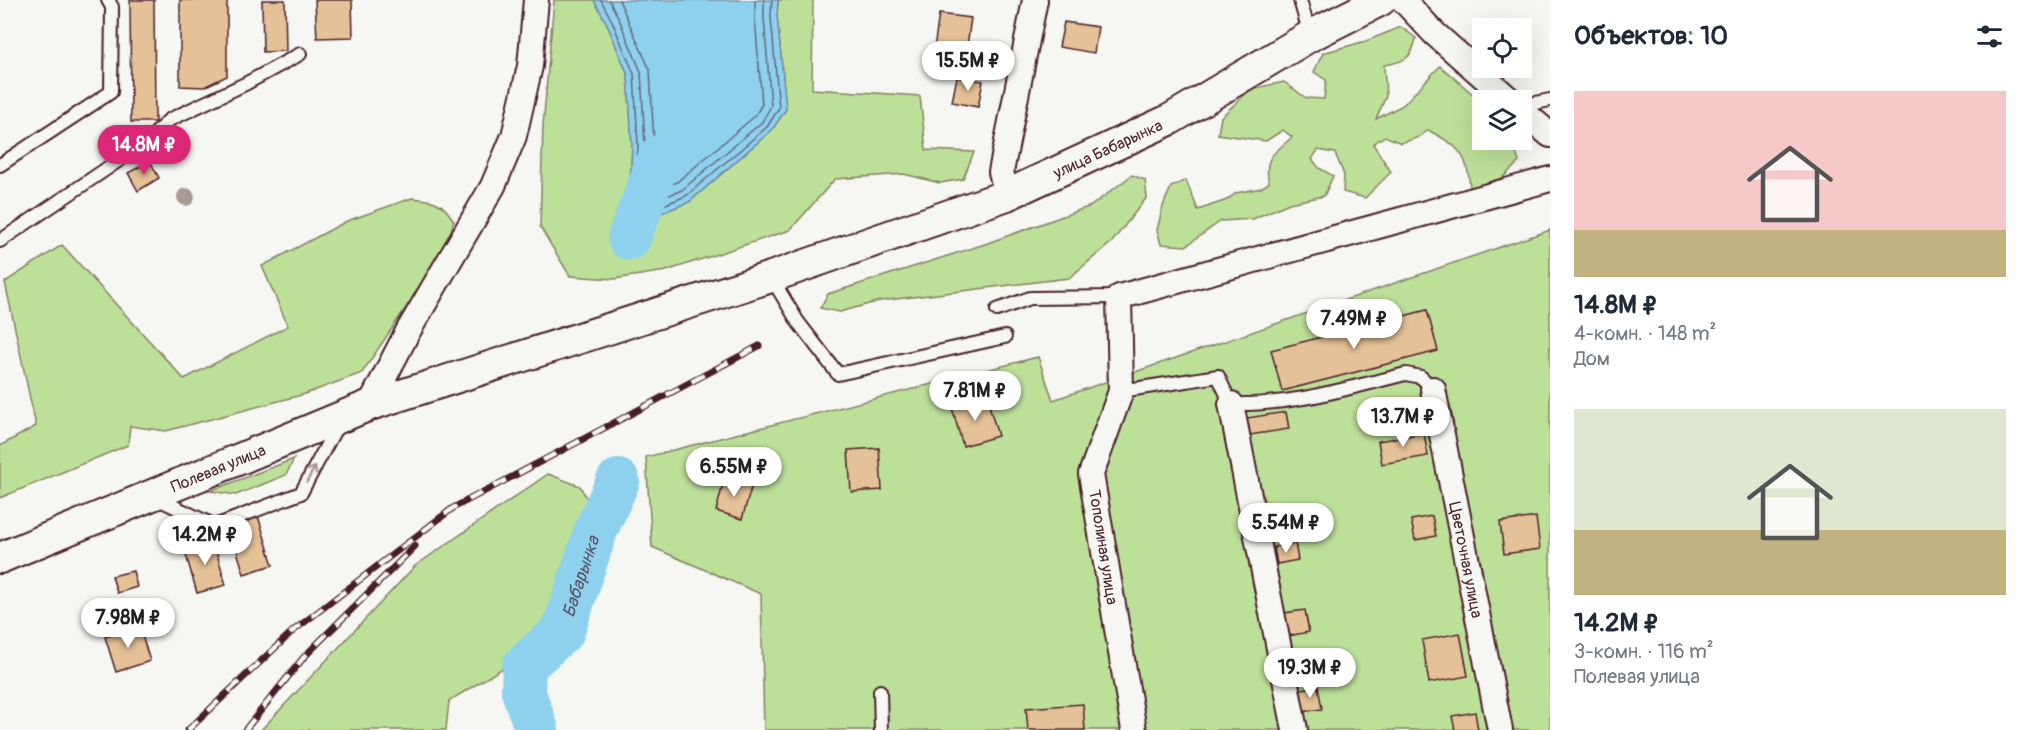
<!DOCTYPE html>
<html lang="ru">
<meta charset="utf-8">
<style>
body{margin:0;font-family:Pangolin,sans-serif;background:#f2f2f3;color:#1f2937;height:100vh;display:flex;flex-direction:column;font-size:22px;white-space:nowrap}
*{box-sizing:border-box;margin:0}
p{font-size:20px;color:#747a83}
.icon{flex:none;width:33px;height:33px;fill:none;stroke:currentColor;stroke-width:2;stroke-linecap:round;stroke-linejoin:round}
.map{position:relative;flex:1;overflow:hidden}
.side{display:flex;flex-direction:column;background:#fff;width:480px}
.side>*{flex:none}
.buttons{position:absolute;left:1472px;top:18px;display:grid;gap:12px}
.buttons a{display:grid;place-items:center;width:60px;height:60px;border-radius:0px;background:#fff;box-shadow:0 6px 24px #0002;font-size:30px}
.price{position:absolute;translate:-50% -51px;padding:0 14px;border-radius:21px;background:#fff;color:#222;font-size:20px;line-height:39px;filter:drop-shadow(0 2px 3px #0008)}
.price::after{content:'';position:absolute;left:50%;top:36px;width:18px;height:14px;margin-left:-9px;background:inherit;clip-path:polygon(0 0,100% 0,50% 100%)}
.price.active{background:#db2777;color:#fff}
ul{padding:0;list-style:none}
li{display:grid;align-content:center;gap:12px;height:318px;padding:0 24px}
li span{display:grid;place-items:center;height:186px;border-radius:0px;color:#555}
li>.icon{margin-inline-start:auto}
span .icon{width:108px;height:108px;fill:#fffc;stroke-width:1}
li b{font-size:26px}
h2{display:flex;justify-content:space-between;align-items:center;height:72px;padding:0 24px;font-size:26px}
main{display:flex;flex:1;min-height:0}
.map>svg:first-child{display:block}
.green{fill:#bde099;stroke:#848062;stroke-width:1.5}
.water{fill:#8dd1ef;stroke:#728aa1;stroke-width:1.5}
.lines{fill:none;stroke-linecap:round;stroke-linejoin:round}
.shore{stroke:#656679;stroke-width:1.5}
.river{stroke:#8dd1ef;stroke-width:44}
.building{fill:#e4c196;stroke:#4a1f2b;stroke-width:1.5}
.service-casing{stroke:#4a1f2b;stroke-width:16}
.minor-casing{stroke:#4a1f2b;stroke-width:28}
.tertiary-casing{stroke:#4a1f2b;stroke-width:34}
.service{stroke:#f6f6f2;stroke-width:12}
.minor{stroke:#f6f6f2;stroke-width:24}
.tertiary{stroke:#f6f6f2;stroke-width:30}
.rail-casing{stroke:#4a1f2b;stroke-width:7}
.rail{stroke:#f6f6f2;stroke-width:4.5;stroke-dasharray:14;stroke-linecap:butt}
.tree{fill:#a79a93}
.oneway{stroke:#a99598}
.labels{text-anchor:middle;stroke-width:6;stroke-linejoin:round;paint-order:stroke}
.street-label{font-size:16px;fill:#4a1f2b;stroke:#f6f6f2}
.water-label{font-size:18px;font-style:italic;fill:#5e5466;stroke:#f6f6f2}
</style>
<main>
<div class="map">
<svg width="1550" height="730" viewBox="0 0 1550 730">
<rect width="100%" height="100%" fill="#f6f6f2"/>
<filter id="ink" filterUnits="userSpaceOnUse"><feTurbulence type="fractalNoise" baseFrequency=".0167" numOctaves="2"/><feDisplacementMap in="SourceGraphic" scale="12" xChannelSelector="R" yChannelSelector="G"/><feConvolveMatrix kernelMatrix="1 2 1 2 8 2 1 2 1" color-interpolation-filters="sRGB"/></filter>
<g filter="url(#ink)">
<!-- green -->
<g class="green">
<polygon points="554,0 594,0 607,24 628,75 632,145 629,206 651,217 689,202 772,130 786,109 777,16 778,0 813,0 812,89 920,96 926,150 974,152 963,179 940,183 904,174 835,179 790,230 666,271 614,279 570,276 540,227 543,126"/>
<path d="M 1401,27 L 1416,38 C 1412,59 1404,62 1384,65 L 1386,96 L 1376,119 L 1403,105 L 1440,66 L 1482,102 L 1482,140 L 1512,140 L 1519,162 L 1502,178 L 1470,188 C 1468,153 1458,146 1428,130 L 1419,137 L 1401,143 L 1385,136 L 1373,144 L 1391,172 L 1365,198 L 1343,192 L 1344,175 L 1335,153 L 1318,150 L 1312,159 L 1319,168 L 1333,176 L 1324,196 L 1289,203 L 1253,219 L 1221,221 L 1186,246 L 1161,244 L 1157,230 L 1163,206 L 1171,187 L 1186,180 L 1198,210 L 1227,200 L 1236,193 L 1261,188 L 1269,183 C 1263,155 1275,154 1292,137 L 1283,130 L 1266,141 L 1218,134 L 1221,117 L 1251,89 L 1284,82 L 1306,98 L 1324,99 L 1326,80 L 1314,72 L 1323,53 L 1366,41 Z"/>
<polygon points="1132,175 1145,180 1147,197 1112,242 1069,278 880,301 840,312 820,308 828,294 982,245 1091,206"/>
<path d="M 412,198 C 434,200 442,201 454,221 L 444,251 L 362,373 L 305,394 L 166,431 L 130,426 L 128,445 L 0,498 L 0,446 L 36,426 L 5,282 L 62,245 L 184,379 L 288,326 L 262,266 L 347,221 Z"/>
<polygon points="1550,230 1550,730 764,730 761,594 652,547 646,457 1038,357 1053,400"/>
<polygon points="294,459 286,475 236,495 210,491"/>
<polygon points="548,474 580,486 592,509 556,624 516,660 449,701 446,730 261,730 415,566"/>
</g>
<!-- water -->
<polygon class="water" points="594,0 778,0 777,16 786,109 772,130 689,202 651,217 629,206 632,145 628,75 607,24"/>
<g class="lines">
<!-- shore -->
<g class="shore">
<polyline points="601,0 612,21 634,74 638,145 635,201 651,210 686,196 767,127 779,108 771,17 772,0"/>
<polyline points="609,0 619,19 641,72 645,145 643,197 652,202 682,190 762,122 771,106 764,18 764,0"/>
<polyline points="619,0 650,70 654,145 652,188 655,191 677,182 755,116 762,104 755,18 755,0"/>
</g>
<!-- river -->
<g class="river">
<polyline points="629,238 660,157"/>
<path id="s1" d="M 537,730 L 523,691 L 524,666 L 563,631 L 596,530 L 618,481"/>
</g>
</g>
<!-- building -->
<g class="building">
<polygon points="130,0 154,0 155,122 131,122"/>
<polygon points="180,0 227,0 227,76 204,87 180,86"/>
<polygon points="262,0 285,0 286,51 263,52"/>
<polygon points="315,0 352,0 353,37 317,38"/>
<polygon points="939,14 971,18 965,60 933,55"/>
<polygon points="1064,22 1098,27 1094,53 1059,47"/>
<polygon points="957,77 983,81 978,107 952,102"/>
<polygon points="150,161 159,178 138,191 128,173"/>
<polygon points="1427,310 1438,351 1282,391 1271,350"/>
<polygon points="987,398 998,436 963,446 952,408"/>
<polygon points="1286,412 1289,429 1250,435 1247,418"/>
<polygon points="1424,433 1428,456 1382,464 1378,441"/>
<polygon points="879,448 882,490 851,492 848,450"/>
<polygon points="725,477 752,485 742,519 716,511"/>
<polygon points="258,516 273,565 244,574 229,525"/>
<polygon points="1432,516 1436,536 1415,540 1411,520"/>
<polygon points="1536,517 1540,549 1504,554 1500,522"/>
<polygon points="213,540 226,585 197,593 184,548"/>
<polygon points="1295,543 1298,560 1277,564 1274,547"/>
<polygon points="133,571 137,587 117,593 112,576"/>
<polygon points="1305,610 1309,632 1288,636 1284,613"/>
<polygon points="139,626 150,661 116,672 105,637"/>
<polygon points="1460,633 1468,676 1429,683 1422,640"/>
<polygon points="1318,686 1322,709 1301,712 1297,690"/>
<polygon points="1083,704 1085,730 1028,730 1026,708"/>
<polygon points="1475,712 1478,730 1455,730 1452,716"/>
</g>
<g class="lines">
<!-- service casing -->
<g class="service-casing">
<g id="service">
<polyline points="1300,0 1310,35"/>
<polyline points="1521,106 1550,100"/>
<polyline points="0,165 111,92 112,7 108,0"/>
<polyline points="0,241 149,140 169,120 247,83 300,54"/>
<polyline points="771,277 798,322 838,374 1005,337"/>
<polyline points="997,310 1030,298 1119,297"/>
<path d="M 1121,391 L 1218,376 L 1231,404 C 1291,406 1348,388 1406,374 L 1421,377 L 1433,389"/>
<polyline points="154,497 215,526 301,493 338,424"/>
<polyline points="880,691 881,730"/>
</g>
</g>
<!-- minor casing -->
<g class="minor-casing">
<g id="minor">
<polyline points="1403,0 1435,34 1510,100"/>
<polyline points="1521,110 1550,135"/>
<polyline points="1007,195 1001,172 1035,0"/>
<path id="s2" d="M 1433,389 L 1500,730"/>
<polyline points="1231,404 1295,730"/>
<polyline points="370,405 407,333 493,186 514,136 530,66 536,0"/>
<polyline points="1134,730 1091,474 1121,391 1119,297 1550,179"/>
</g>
</g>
<!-- tertiary casing -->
<g class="tertiary-casing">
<g id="tertiary">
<path id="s3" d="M 0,558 L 370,405 L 771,277 L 1007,195 L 1169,120 L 1310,36 L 1381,0"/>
</g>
</g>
<!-- service -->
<use href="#service" class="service"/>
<!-- minor -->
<use href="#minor" class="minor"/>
<!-- tertiary -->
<use href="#tertiary" class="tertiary"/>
<!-- rail casing -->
<g class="rail-casing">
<g id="rail">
<polyline points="188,730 293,631 453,508 759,346"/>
<polyline points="245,730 304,657 415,546"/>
</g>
</g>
<!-- rail -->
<use href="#rail" class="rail"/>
</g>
<!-- trees -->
<circle class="tree" cx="186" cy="197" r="9"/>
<!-- one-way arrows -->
<defs><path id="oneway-shaft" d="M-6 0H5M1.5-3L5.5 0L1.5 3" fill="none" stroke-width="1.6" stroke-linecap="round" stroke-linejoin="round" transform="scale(1.5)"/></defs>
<use class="oneway" href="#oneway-shaft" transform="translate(311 474) rotate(-62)"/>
</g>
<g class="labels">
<!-- street labels -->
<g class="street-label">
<text dy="6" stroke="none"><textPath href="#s3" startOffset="1182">улица Бабарынка</textPath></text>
<text dy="6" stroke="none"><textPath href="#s3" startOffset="236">Полевая улица</textPath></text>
<text transform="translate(1104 547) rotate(81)" y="6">Тополиная улица</text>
<text dy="6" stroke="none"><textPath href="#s2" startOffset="174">Цветочная улица</textPath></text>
</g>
<!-- water labels -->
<g class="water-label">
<text dy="6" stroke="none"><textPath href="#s1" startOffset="176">Бабарынка</textPath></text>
</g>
</g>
</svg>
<div class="buttons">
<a><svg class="icon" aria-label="locate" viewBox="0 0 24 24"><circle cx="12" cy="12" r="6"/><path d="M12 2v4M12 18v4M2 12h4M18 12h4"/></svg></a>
<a><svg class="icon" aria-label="layers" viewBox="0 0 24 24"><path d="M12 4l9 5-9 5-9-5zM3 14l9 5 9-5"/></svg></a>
</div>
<b class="price" style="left:968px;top:92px">15.5M ₽</b>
<b class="price active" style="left:144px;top:176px">14.8M ₽</b>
<b class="price" style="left:1354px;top:350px">7.49M ₽</b>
<b class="price" style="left:975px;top:422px">7.81M ₽</b>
<b class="price" style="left:1403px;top:448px">13.7M ₽</b>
<b class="price" style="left:734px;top:498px">6.55M ₽</b>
<b class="price" style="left:1286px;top:554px">5.54M ₽</b>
<b class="price" style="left:205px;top:566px">14.2M ₽</b>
<b class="price" style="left:128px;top:649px">7.98M ₽</b>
<b class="price" style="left:1310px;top:699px">19.3M ₽</b>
</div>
<section class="side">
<h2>Объектов: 10<svg class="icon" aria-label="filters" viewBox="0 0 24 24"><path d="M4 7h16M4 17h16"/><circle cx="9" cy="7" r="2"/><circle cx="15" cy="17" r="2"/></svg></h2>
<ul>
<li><span style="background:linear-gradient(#f6c9c9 75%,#c2b280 0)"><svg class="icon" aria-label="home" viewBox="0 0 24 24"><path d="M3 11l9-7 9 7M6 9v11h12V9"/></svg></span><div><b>14.8M ₽</b><p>4-комн. · 148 m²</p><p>Дом</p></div></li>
<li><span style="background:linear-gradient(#dfe7d0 65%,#c2b280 0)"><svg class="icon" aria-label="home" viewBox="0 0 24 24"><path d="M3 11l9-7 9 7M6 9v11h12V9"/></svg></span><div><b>14.2M ₽</b><p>3-комн. · 116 m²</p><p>Полевая улица</p></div></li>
</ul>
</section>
</main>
